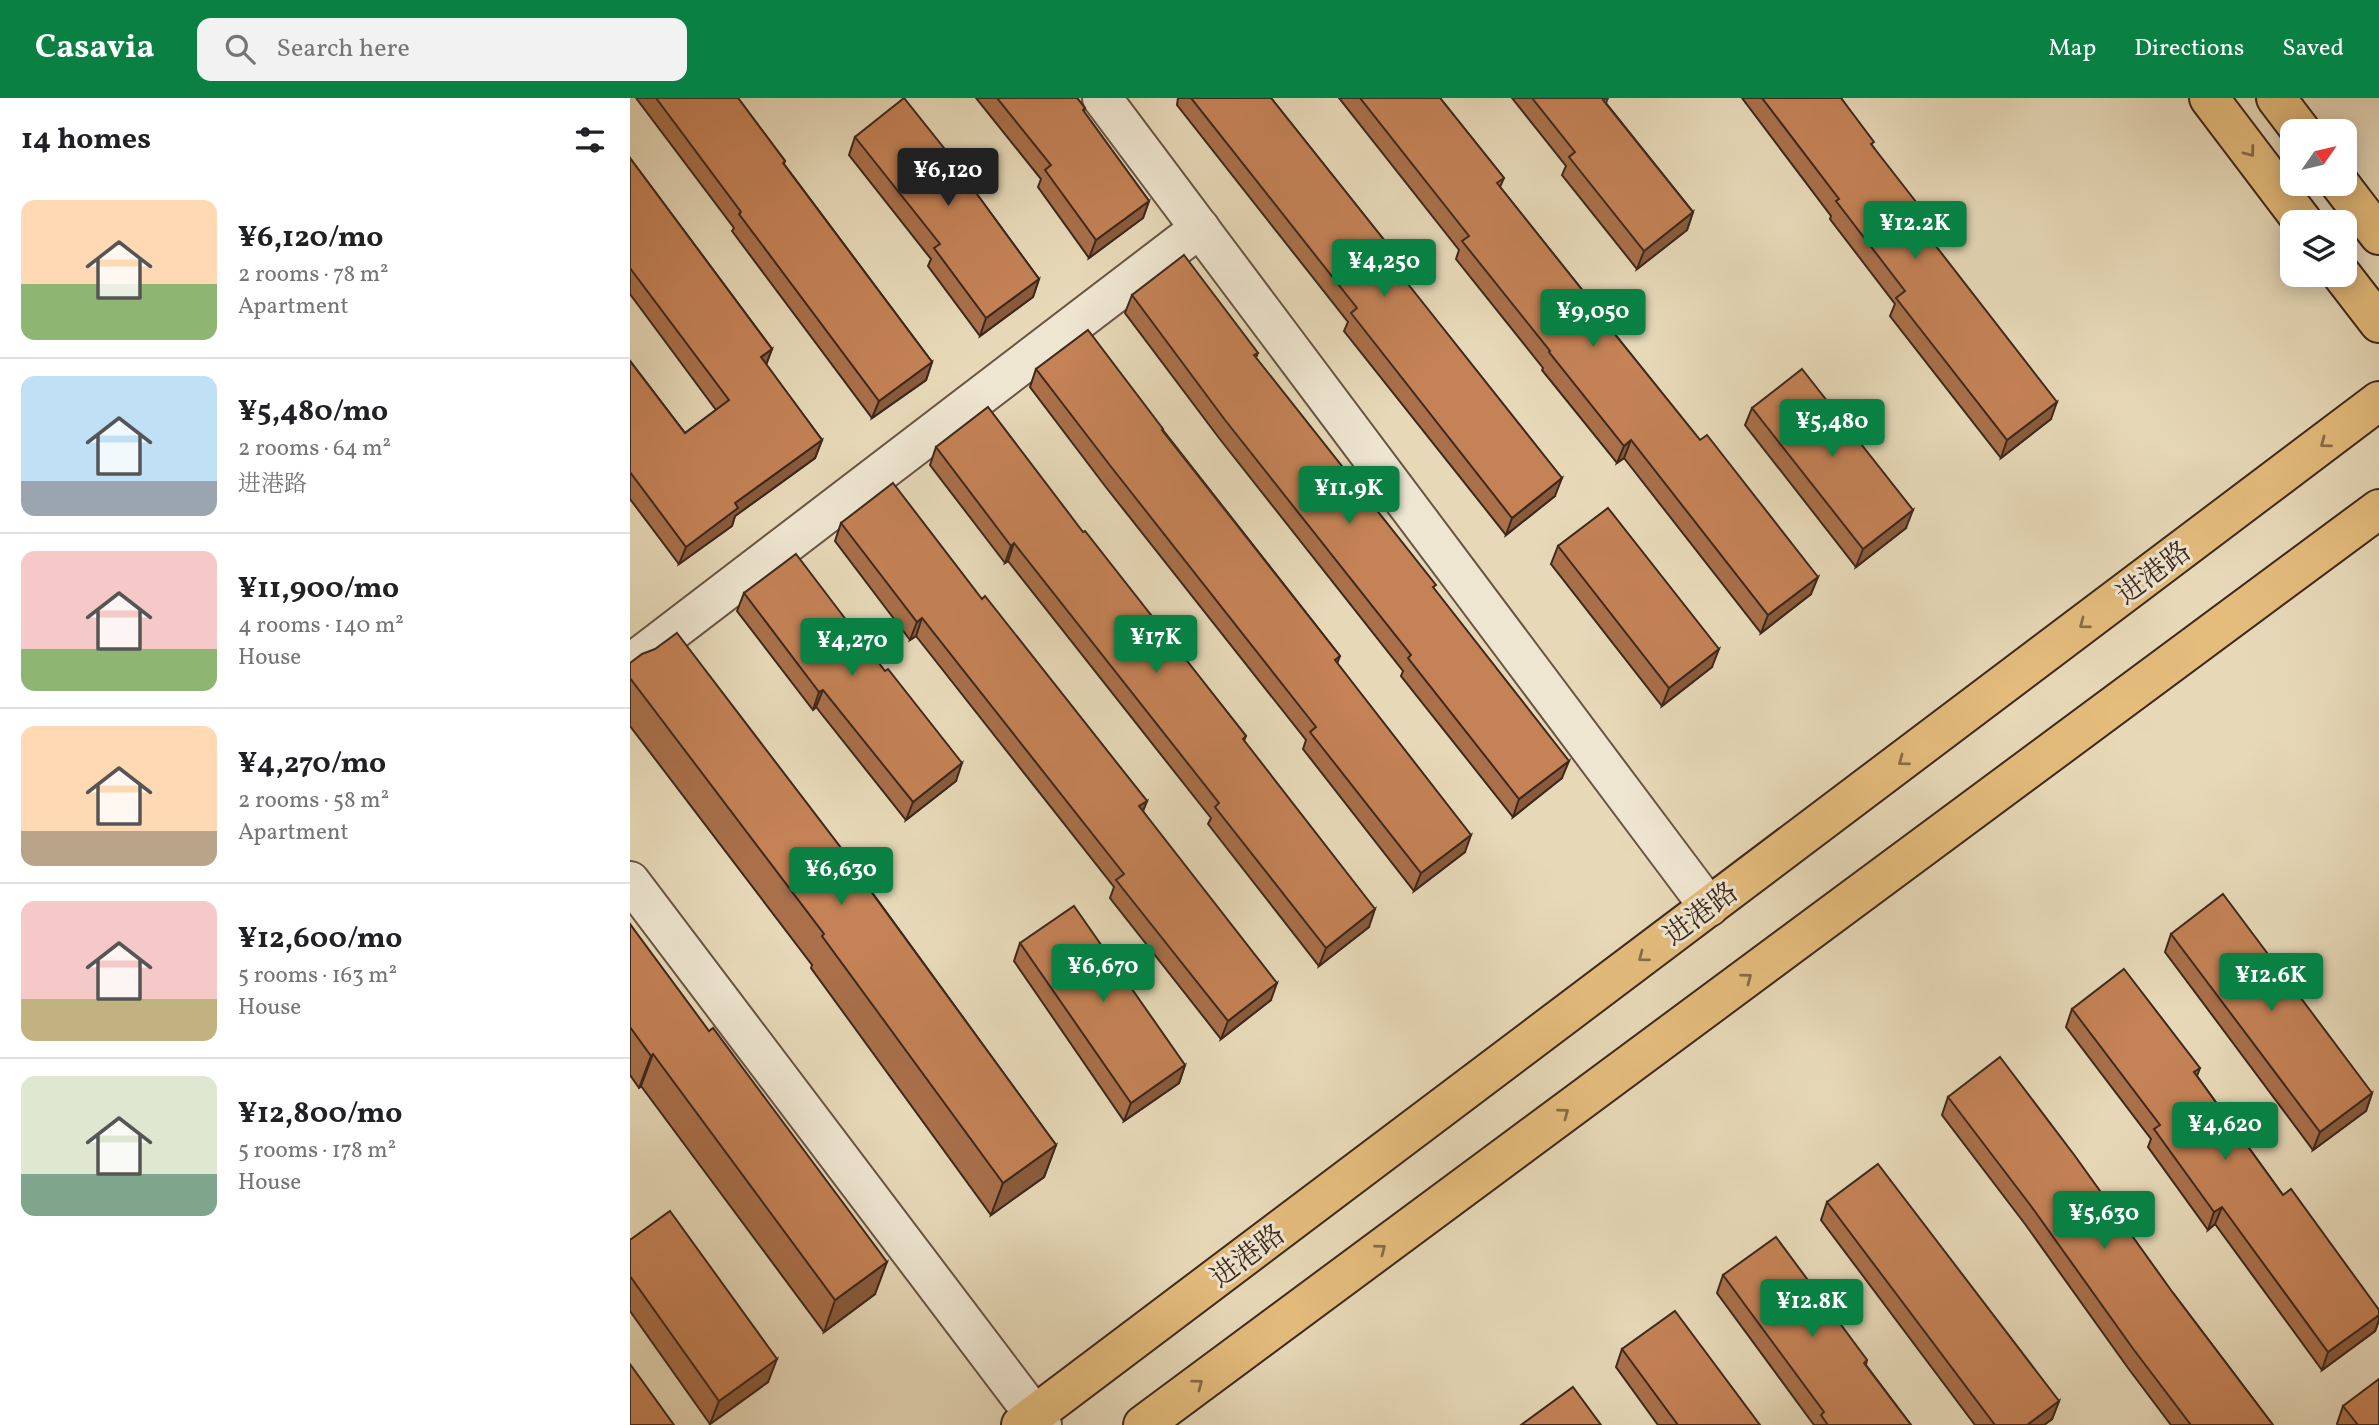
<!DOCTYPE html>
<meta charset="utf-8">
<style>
body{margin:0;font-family:Vollkorn,"Noto Serif SC",serif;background:#f2f2f2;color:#202124;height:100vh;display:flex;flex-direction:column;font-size:26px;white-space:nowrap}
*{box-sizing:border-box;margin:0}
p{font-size:23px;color:#757577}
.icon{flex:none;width:38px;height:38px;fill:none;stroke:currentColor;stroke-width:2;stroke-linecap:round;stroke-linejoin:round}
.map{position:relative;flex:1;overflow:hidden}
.sheet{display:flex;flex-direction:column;background:#fff;width:630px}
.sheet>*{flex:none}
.needle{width:46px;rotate:56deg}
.tools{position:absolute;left:1650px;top:21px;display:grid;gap:14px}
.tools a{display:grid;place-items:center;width:77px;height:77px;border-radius:14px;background:#fff;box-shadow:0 4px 18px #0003;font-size:35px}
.price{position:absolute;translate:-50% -60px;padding:0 16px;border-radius:7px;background:#0b8043;color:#fff;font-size:23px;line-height:46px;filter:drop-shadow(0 2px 4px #0008)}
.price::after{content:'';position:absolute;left:50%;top:42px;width:21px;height:16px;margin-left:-10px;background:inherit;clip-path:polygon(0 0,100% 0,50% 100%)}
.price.on{background:#222;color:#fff}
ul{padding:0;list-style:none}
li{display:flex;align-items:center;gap:21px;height:175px;padding:0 21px}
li+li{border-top:2px solid #e0e0e0}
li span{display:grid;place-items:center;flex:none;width:196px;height:140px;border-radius:14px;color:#555}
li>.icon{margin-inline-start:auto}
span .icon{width:84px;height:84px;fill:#fffc;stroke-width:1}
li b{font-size:30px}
h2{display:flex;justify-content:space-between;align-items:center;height:84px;padding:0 21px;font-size:30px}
header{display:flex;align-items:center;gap:42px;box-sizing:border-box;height:98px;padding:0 35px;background:#0b8043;color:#fff}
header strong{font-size:33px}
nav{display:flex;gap:38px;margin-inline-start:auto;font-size:24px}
.search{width:490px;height:63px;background:#f2f2f2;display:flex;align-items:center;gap:18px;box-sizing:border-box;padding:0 24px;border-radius:14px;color:#757577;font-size:26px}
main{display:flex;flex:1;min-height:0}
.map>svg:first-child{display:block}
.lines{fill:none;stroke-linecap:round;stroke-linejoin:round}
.minor-casing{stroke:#685444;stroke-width:42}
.major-casing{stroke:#3d281d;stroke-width:42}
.minor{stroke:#efe6d1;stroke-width:38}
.major{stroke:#e4bc7c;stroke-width:38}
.wall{fill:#a9704a;stroke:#3d281d;stroke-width:2}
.shaded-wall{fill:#895b3c;stroke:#3d281d;stroke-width:2}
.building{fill:#c48256;stroke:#3d281d;stroke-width:2}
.oneway{stroke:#886b48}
.labels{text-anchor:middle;stroke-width:6;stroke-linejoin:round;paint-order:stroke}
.street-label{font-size:28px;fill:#3d281d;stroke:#efe6d1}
</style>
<header>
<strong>Casavia</strong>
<div class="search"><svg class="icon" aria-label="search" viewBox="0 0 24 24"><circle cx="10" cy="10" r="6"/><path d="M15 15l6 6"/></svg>Search here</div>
<nav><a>Map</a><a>Directions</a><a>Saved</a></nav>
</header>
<main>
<section class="sheet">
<h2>14 homes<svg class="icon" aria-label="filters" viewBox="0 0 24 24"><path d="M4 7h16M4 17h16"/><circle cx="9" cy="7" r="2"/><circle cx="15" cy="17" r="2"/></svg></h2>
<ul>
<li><span style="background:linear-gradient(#ffd9b3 60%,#8fb573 0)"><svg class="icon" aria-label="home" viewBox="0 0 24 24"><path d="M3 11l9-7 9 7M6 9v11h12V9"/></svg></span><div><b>¥6,120/mo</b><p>2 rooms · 78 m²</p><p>Apartment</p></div></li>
<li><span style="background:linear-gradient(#bfe0f5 75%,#9aa5b1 0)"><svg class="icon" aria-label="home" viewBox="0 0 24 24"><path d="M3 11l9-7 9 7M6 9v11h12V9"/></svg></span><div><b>¥5,480/mo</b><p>2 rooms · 64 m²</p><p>进港路</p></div></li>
<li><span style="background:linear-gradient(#f6c9c9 70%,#8fb573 0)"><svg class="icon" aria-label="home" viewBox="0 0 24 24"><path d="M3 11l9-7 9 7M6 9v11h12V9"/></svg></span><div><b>¥11,900/mo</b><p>4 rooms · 140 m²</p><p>House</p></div></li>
<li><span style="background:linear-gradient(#ffd9b3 75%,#b9a48a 0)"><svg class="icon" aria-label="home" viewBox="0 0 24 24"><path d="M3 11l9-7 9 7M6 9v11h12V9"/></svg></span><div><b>¥4,270/mo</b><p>2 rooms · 58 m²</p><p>Apartment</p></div></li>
<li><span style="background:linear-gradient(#f6c9c9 70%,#c2b280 0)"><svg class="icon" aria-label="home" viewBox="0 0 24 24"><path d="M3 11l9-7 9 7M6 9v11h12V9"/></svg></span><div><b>¥12,600/mo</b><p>5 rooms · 163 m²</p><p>House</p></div></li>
<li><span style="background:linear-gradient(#dfe7d0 70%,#7fa58c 0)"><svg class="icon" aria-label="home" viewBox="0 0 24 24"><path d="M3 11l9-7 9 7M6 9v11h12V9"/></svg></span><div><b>¥12,800/mo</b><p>5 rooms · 178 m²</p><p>House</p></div></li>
</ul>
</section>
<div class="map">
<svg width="1749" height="1327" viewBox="0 0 1749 1327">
<rect width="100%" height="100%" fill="#e7d9b8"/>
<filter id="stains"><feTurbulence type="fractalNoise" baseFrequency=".00286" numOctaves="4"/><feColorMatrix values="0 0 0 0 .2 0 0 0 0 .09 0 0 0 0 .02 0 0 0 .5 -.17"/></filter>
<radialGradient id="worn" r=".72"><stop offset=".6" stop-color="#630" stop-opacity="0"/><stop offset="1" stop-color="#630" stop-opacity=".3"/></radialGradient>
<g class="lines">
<!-- minor casing -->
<g class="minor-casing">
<g id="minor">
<polyline points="472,0 1079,809"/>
<polyline points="0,566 570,130"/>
<polyline points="0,783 412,1327"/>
</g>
</g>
<!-- major casing -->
<g class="major-casing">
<g id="major">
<polyline points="1579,0 1673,124"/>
<polyline points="1646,0 1671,33"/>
<polyline points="1710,86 1749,137"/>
<polyline points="1712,177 1749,225"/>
<polyline points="391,1327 1749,303"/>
<polyline points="513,1327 1749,411"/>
</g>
</g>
<!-- minor -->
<use href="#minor" class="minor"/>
<!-- major -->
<use href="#major" class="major"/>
</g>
<!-- wall -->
<g class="wall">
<polygon points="6,0 108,0 155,63 154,66 302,264 296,282 242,320 102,133 104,130"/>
<polygon points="346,0 447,0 455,10 454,14 519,103 513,120 459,160 408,89 411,81"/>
<polygon points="548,0 641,0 762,152 758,161 925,398 876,437 714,233 718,224 547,7"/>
<polygon points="709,0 810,0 874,80 870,89 957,198 956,199 1181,496 1131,535 994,360 987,365 912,272 913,270 826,161 829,152"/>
<polygon points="882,0 978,0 976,5 1063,114 1057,132 1007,171 932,77 936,68"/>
<polygon points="1112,0 1211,0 1242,47 1300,140 1421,321 1371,360 1260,218 1265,206 1200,121 1201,118"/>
<polygon points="225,39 348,98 409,181 403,199 350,238 298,168 301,161 219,57"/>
<polygon points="0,60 142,251 136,267 192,342 185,360 105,418 102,428 49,466 0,401 0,263 55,335 86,312 0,196"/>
<polygon points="502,197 628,255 626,260 804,491 932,680 883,719 771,578 773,573 589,340 495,215"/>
<polygon points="406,271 533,331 533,332 710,558 707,566 835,754 784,793 673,651 676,642 475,388 400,289"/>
<polygon points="1122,310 1276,430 1226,469 1115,327"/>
<polygon points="306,349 453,434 616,638 614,643 739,829 689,868 578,726 581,720 378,463 375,465 300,367"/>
<polygon points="211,425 352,501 517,703 513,713 641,902 591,941 480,800 484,789 286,538 280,542 205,443"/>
<polygon points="928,448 1082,569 1032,608 921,466"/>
<polygon points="114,495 326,683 276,722 186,609 183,612 107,513"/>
<polygon points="0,565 234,780 233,782 426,1047 414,1079 361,1117 181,870 182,867 0,628"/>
<polygon points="0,826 245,1196 194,1234 11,988 9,990 0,977"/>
<polygon points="1541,836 1742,995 1736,1013 1683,1052 1535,854"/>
<polygon points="390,845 555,967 549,985 494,1023 384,863"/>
<polygon points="1442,911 1570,970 1567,978 1653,1097 1749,1212 1749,1222 1745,1233 1692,1272 1585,1126 1578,1132 1518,1049 1521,1041 1436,929"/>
<polygon points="1318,999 1543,1195 1643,1327 1541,1327 1498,1270 1395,1126 1312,1017"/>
<polygon points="1197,1104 1429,1303 1422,1321 1414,1327 1345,1327 1191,1122"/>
<polygon points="0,1142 138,1284 80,1326 0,1213"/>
<polygon points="1093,1177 1237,1262 1236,1267 1281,1327 1184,1327 1087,1195"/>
<polygon points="992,1251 1130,1327 1028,1327 986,1269"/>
<polygon points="1713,1308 1749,1327 1708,1327 1707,1326"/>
</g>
<!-- shaded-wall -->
<g class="shaded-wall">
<polygon points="519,103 513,120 459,160 466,142"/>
<polygon points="1063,114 1057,132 1007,171 1014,153"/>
<polygon points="1304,127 1298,145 1295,134"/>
<polygon points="409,181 403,199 350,238 356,220"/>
<polygon points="142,251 135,269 131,259"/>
<polygon points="302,264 296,282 242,320 249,303"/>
<polygon points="1427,304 1421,321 1371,360 1377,342"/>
<polygon points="192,342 185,360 105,418 102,428 49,466 56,449 105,405"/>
<polygon points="1001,342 994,360 987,365 994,348"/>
<polygon points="932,380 925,398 876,437 882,420"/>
<polygon points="1283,412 1276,430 1226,469 1233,451"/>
<polygon points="384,445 378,463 375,465 381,448"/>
<polygon points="1188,479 1181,496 1131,535 1138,517"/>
<polygon points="292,520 286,538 280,542 287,524"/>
<polygon points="1089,551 1082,569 1032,608 1039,590"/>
<polygon points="193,592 186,609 183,612 189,594"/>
<polygon points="939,663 932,680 883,719 889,701"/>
<polygon points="332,665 326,683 276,722 283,704"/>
<polygon points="517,703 510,720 509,708"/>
<polygon points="841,737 835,754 784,793 791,775"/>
<polygon points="745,811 739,829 689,868 696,850"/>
<polygon points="647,885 641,902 591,941 598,923"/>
<polygon points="23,956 11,988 9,990 21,958"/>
<polygon points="555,967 549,985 494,1023 501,1005"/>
<polygon points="1742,995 1736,1013 1683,1052 1690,1034"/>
<polygon points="426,1047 414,1079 361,1117 373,1085"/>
<polygon points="1592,1109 1585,1126 1578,1132 1584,1114"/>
<polygon points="257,1164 245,1196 194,1234 205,1202"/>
<polygon points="1749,1217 1749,1222 1745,1233 1692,1272 1698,1254"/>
<polygon points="147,1261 138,1284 80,1326 89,1303"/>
<polygon points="1429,1303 1422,1321 1414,1327 1397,1327"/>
</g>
<!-- building -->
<g class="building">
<polygon points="26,0 108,0 155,63 153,65 302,264 249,303 109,116 111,114"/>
<polygon points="274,0 349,94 347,96 409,181 356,220 304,150 310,146 225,39"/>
<polygon points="367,0 447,0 455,10 453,12 519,103 466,142 415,72 421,67"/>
<polygon points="561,0 641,0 762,152 755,157 932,380 882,420 721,215 727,210"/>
<polygon points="730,0 810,0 874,80 867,85 957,198 955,199 1070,342 1077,337 1188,479 1138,517 1001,342 994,348 919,254 920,253 832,143 839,138"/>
<polygon points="902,0 976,0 973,2 1063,114 1014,153 939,59 945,54"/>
<polygon points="1132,0 1211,0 1244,44 1241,46 1304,127 1295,134 1427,304 1377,342 1266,200 1275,193 1206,103 1209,101"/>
<polygon points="0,60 142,251 131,259 192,342 105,405 108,410 56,449 0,374 0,263 55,335 99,302 0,170"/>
<polygon points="554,157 628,255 624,257 806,487 803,489 939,663 889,701 778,560 781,557 595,322 502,197"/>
<polygon points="458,232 533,331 532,332 710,558 705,562 841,737 791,775 680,634 686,629 482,370 406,271"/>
<polygon points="1172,271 1283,412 1233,451 1122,310"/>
<polygon points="358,309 453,434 455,433 616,638 613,641 745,811 696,850 585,709 589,705 384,445 381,448 306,349"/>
<polygon points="263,385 352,501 355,498 517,703 509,708 647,885 598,923 486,782 494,776 292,520 287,524 211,425"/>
<polygon points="978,410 1089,551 1039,590 928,448"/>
<polygon points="166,456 255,573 258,571 332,665 283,704 193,592 189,594 114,495"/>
<polygon points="47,535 234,780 232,781 426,1047 373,1085 192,838 194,836 0,580 0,565 12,556 25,551"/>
<polygon points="1593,796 1742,995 1690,1034 1541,836"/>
<polygon points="444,808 555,967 501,1005 390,845"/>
<polygon points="0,826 79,933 83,930 257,1164 205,1202 23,956 21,958 0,929"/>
<polygon points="1494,871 1570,970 1564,974 1653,1097 1661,1091 1749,1212 1749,1217 1698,1254 1592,1109 1584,1114 1524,1031 1530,1027 1442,911"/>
<polygon points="1370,959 1445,1058 1543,1195 1643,1327 1561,1327 1504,1252 1401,1108 1318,999"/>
<polygon points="1248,1066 1429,1303 1397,1327 1365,1327 1197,1104"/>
<polygon points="40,1113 147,1261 89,1303 0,1178 0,1142"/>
<polygon points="1146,1139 1237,1262 1234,1265 1281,1327 1198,1327 1191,1317 1194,1314 1093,1177"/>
<polygon points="1045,1213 1130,1327 1048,1327 992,1251"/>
<polygon points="0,1266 44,1327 0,1327"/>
<polygon points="1749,1281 1749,1327 1728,1327 1713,1308"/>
<polygon points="943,1289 971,1327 891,1327"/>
</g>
<!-- one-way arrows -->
<defs><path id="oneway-chevron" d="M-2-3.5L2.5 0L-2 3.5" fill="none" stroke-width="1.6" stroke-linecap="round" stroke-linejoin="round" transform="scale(1.75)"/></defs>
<g class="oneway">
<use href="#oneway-chevron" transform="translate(1620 54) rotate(53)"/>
<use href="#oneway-chevron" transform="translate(1695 345) rotate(143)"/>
<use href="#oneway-chevron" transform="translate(1454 526) rotate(143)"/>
<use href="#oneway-chevron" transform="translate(1273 663) rotate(143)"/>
<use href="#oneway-chevron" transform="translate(1013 859) rotate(143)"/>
<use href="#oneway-chevron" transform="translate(1117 880) rotate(-37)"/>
<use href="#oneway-chevron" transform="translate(934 1015) rotate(-37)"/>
<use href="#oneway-chevron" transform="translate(751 1151) rotate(-37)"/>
<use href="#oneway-chevron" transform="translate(568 1286) rotate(-37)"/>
</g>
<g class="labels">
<!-- street labels -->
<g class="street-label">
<text transform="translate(1523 474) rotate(-37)" y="10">进港路</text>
<text transform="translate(1070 815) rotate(-37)" y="10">进港路</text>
<text transform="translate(617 1157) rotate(-37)" y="10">进港路</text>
</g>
</g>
<rect width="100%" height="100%" filter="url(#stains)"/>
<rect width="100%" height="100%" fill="url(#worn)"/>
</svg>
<div class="tools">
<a><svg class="needle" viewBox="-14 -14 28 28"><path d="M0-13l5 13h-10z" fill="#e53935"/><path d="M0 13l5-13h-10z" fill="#757577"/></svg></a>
<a><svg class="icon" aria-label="layers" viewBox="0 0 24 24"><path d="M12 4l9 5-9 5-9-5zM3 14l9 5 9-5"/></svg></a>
</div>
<b class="price on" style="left:318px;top:110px">¥6,120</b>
<b class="price" style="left:1285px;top:163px">¥12.2K</b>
<b class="price" style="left:754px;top:201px">¥4,250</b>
<b class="price" style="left:963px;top:251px">¥9,050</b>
<b class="price" style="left:1202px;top:361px">¥5,480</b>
<b class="price" style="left:719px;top:428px">¥11.9K</b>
<b class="price" style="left:526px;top:577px">¥17K</b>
<b class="price" style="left:222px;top:580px">¥4,270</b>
<b class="price" style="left:211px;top:809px">¥6,630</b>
<b class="price" style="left:473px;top:906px">¥6,670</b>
<b class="price" style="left:1641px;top:915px">¥12.6K</b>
<b class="price" style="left:1595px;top:1064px">¥4,620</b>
<b class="price" style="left:1474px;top:1153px">¥5,630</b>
<b class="price" style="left:1182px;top:1241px">¥12.8K</b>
</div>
</main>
